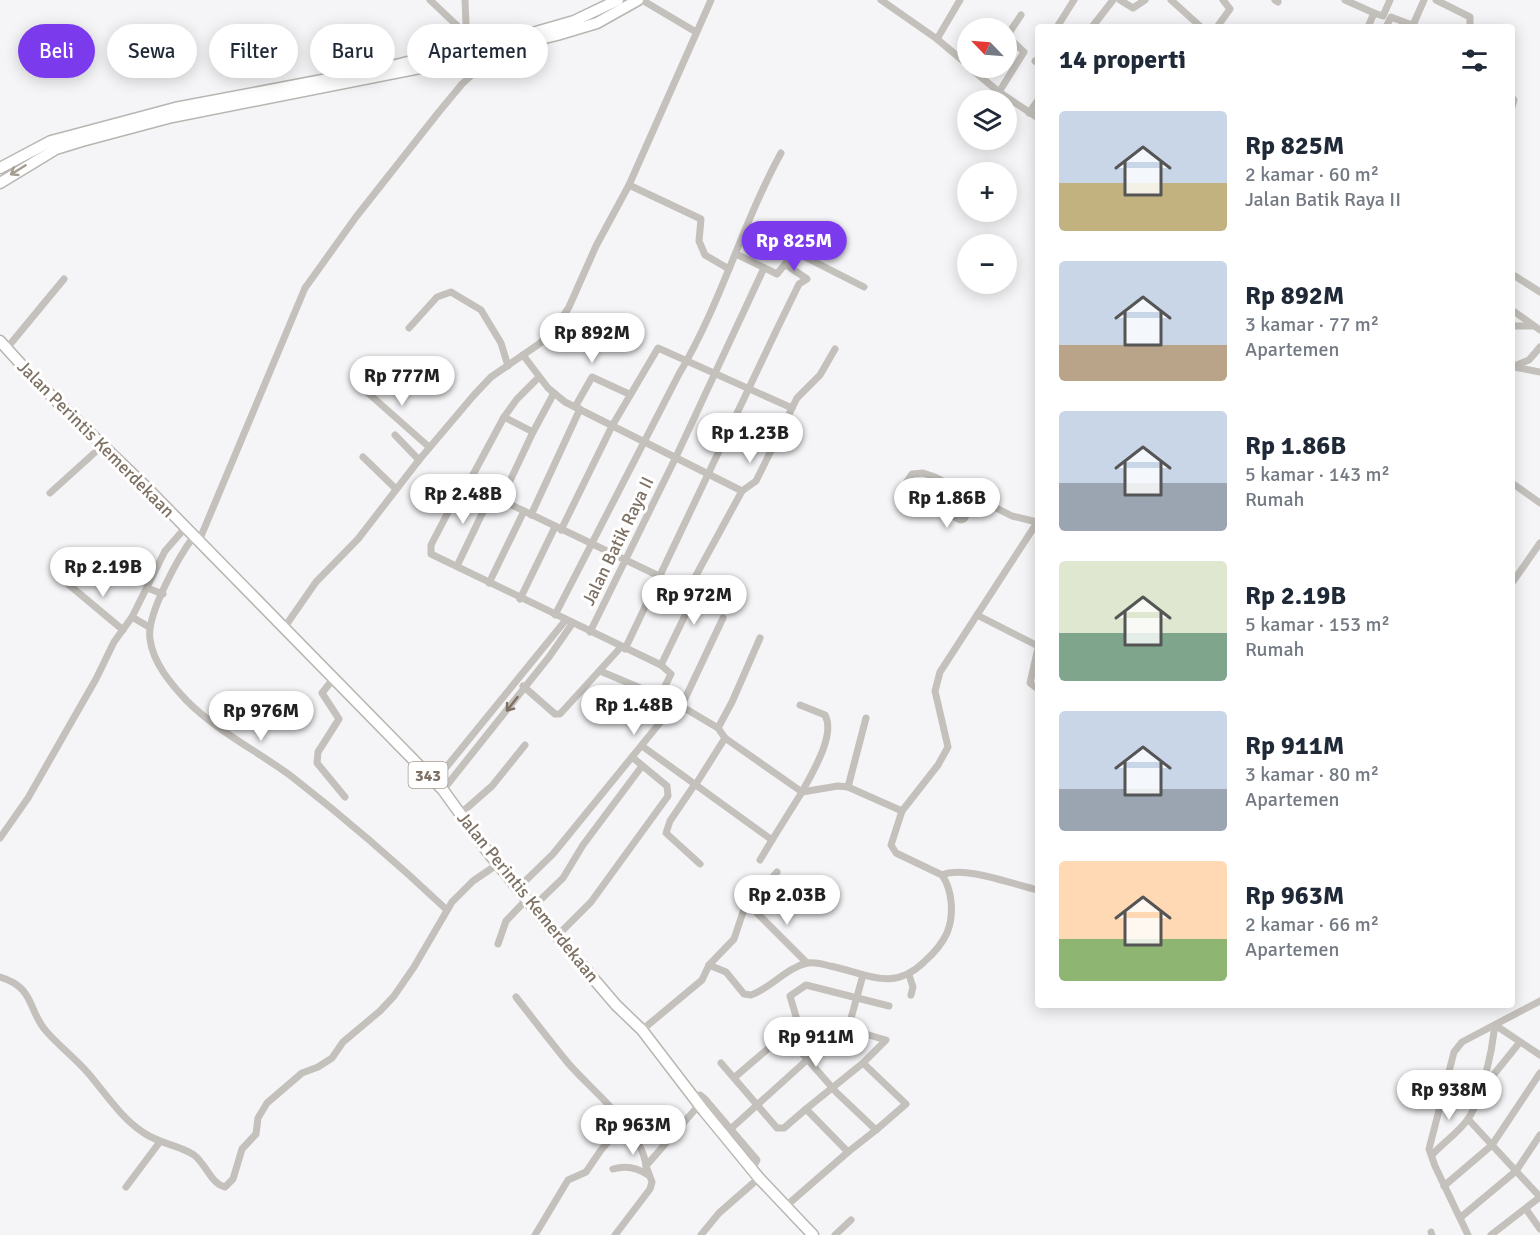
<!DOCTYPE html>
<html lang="id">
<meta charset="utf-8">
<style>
body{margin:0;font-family:Signika,sans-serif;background:#f2f2f3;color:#1f2937;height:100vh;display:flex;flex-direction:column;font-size:22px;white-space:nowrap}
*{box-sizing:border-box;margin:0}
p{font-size:20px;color:#747a83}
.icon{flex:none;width:33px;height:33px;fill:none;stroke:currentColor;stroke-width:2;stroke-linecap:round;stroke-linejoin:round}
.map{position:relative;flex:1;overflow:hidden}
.drawer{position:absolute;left:1035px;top:24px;width:480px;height:984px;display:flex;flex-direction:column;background:#fff;border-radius:6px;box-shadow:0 3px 15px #0003}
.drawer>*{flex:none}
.banner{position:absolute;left:18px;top:24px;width:570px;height:54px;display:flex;gap:12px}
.needle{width:39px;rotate:295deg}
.buttons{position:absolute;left:957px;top:18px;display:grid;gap:12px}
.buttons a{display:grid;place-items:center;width:60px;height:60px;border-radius:50%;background:#fff;box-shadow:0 3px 15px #0003;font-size:30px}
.price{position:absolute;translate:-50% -51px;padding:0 14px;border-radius:21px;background:#fff;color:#222;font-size:20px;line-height:39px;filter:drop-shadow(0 2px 3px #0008)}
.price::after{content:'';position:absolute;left:50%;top:36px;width:18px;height:14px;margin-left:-9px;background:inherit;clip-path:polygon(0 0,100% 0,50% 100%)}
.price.current{background:#7c3aed;color:#fff}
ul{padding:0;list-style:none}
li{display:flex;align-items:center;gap:18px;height:150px;padding:0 24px}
li span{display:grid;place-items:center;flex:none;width:168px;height:120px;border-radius:6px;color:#555}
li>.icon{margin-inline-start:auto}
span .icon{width:72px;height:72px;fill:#fffc;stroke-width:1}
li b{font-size:26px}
h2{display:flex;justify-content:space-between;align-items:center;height:72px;padding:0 24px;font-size:26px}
.pill{padding:0 21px;border-radius:27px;background:#fff;box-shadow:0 3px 15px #0003;font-size:21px;line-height:54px}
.pill.current{background:#7c3aed;color:#fff}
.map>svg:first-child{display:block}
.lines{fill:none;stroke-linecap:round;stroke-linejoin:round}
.primary-casing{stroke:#b9b5b0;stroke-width:13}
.street{stroke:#c4c0bc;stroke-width:7}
.primary{stroke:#fff;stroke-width:10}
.oneway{stroke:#a59c92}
.oneway2{stroke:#7e7164}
.labels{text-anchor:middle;stroke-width:6;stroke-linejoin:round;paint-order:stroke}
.shield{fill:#fff;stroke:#a59c92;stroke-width:1.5}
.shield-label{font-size:16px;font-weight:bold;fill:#7e7164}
.street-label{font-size:18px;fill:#7e7164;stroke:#fff}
</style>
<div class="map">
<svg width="1540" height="1235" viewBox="0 0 1540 1235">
<rect width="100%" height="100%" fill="#f5f5f7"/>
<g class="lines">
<!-- primary casing -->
<g class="primary-casing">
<g id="primary">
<polyline points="0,168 51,141 70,136 175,108 380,69 467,47 494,44 574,21 618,0"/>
<polyline points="0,183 56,149 82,141 172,117 430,66 557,35 597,23 638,0"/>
<polyline points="0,341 39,384 148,489 443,790 487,851 557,936 616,1005 642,1030 704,1111 759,1178 813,1235"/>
</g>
</g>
<!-- street -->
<g class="street">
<polyline points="430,0 466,34"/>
<polyline points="465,0 467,47"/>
<polyline points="642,0 696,32"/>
<polyline points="881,0 937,39 968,65"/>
<polyline points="1120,0 1133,8 1145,0"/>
<polyline points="1171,0 1201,27"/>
<polyline points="1275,0 1278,2"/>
<polyline points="1345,0 1374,13 1368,27"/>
<polyline points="1436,0 1470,17 1470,27"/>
<polyline points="1374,13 1383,16 1390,0"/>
<polyline points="1413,25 1424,0"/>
<polyline points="1057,27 1074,0"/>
<polyline points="1092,27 1113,0"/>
<polyline points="1217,27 1230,9 1223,0"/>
<polyline points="1386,27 1391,17 1417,27"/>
<polyline points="937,39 960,0"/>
<polyline points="1035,61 1038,63"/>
<polyline points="970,68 999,92 1038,118"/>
<polyline points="999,92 1024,52 1010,39 1009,33 1021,15"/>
<polyline points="1512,97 1514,100 1512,107"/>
<polyline points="1029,113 1038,100"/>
<polyline points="629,185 701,219 699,241 705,255 729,269"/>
<polyline points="736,254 777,274 795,252 864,287"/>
<polyline points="1515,276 1540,292"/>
<polyline points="1512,310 1540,330"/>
<polyline points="1512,326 1533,326"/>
<polyline points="409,328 437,297 451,292 481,310 501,343 508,366"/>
<polyline points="7,348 64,279"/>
<polyline points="523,355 548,388 565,402 742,491"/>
<polyline points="1512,367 1529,360 1540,347"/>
<polyline points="1514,367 1540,372"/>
<polyline points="359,385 429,447"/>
<polyline points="575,407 592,377 629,394"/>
<polyline points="504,417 517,399 539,377"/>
<polyline points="735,417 777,437"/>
<polyline points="533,432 554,393"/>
<polyline points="395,435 419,460"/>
<polyline points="363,457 396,489"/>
<polyline points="1512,483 1540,503"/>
<polyline points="468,484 688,590 693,596 691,603 661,665"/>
<polyline points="50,493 102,446"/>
<polyline points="976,498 964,519 960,520 912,495 907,491 906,483 912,474 923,473 935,477 1012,516 1037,522"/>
<polyline points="501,500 533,432 504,417 468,484 456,497 431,545 431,554 661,665 671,674 660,696"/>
<polyline points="531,515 580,409"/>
<polyline points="561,530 612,426 658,348 792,408"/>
<path d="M 194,536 C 179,556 146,615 150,639 C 153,663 171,684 187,701 C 217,731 257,751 291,776 C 345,818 397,863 447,910"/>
<polyline points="199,541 305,288 356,217 438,113 462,84 497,52"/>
<polyline points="457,566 491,495"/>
<polyline points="489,583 524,511"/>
<polyline points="1512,583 1540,543"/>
<polyline points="68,584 123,630"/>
<polyline points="147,588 163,594"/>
<polyline points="688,590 742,491 756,481 797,398 820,375 835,349"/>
<polyline points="520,599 555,527"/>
<path d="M 555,615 L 679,374 C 721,304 742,224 781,153"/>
<polyline points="977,615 1038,646"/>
<polyline points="132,617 149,627"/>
<polyline points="284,628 316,582 358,539 419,460 474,395 491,377 539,344 555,329 569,307 596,246 629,185 711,0"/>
<polyline points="590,632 675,459 764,268"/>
<polyline points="1038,648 1030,683 1038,689"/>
<polyline points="625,649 778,327 799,284 807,279 785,264"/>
<polyline points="600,671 676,703"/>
<polyline points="334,678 322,693 339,719 318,752 317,763 345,797"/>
<polyline points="523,686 555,714 560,714 621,647"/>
<path d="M 800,705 L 825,715 C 836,735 812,773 802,792"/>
<polyline points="681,707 723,618"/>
<polyline points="642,746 772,840 802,792 725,738 718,728"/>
<polyline points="435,781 565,621"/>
<polyline points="695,784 670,821 666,833 700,864"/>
<polyline points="696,784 725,738"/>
<polyline points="848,787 866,718"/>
<polyline points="443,790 549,657 572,624"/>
<polyline points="802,792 838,786 848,787 902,811"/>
<polyline points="460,814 492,786 525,745"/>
<polyline points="0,838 28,798 96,679 114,642 132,617 165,551 185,528"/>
<polyline points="760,860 772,840"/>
<path d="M 942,875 C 965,865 1014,885 1038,890"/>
<polyline points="518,888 553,854 676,703 718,728 732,702 760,638"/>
<polyline points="750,906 807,963"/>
<polyline points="533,907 563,878 583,845 642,766"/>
<polyline points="557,936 591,902 668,796 667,786 632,757"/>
<polyline points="498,944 506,921 527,899"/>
<polyline points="709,965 734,939 743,912 777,872"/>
<polyline points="909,975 913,987 911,995"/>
<path d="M 0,977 C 35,987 28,1011 46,1031 C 59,1046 75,1058 88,1073 C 106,1094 121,1118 144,1133 C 160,1144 179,1145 194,1155 C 206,1164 211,1184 225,1187 L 233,1179 L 242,1149 L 256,1134 L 258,1118 L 267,1103 L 302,1073 L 318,1067 L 332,1058 L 343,1042 L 380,1011 L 394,996 L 414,967 L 452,902 L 473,881 L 498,864"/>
<path d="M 516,997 C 533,1019 550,1041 568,1063 C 591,1090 642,1129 646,1166"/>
<polyline points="798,1023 790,996 806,985 889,1006"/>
<path d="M 642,1030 L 702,980 L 709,965 L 726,972 L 744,994 L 751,995 C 771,988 786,968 807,963 C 814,962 823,964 830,966 C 867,973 892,993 924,962 C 933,954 942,944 947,933 C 954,916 953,891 942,875 L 896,853 L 891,845 L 902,811 L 938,765 L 948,747 L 935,691 L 940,672 L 1038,521"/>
<polyline points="721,1063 777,1128 784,1128 806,1109 848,1152 876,1130 837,1093 785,1034"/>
<polyline points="863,1063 906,1104 876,1130"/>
<polyline points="735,1077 798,1023 848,1029 886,1040 863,1063 806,1109"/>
<polyline points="1482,1089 1520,1042"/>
<polyline points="692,1096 700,1095 705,1099 757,1160 752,1169"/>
<polyline points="1468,1119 1540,1197"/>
<polyline points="724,1135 808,1059 848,1029 863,975"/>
<path d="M 1432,1155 C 1443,1143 1459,1132 1468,1119 C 1483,1097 1492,1051 1495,1025 L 1540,1055"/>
<path d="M 613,1169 C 626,1165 638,1168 648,1175"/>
<polyline points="1444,1186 1492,1145 1540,1073"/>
<polyline points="126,1187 159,1143"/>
<polyline points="786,1206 848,1152"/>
<polyline points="1526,1209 1540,1229"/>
<polyline points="1461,1217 1516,1171 1540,1135"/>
<polyline points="1431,1232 1432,1235"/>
<polyline points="535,1235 568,1180 586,1172 601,1150 624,1124"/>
<polyline points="615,1235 650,1189 652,1182 646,1166 699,1105"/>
<polyline points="701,1235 719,1213 759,1178"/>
<polyline points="835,1235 851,1220"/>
<polyline points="1468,1235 1435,1166 1429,1149 1454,1052 1462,1042 1540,1001"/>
<polyline points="1491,1235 1540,1197"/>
</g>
<!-- primary -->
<use href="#primary" class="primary"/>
</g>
<!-- one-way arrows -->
<defs><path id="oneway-shaft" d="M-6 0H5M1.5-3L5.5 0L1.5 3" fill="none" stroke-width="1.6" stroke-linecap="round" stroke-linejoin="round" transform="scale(1.5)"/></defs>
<use class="oneway" href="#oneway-shaft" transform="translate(18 170) rotate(148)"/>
<use class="oneway2" href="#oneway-shaft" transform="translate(512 704) rotate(128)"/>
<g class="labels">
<!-- shield labels -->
<rect class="shield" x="408.5" y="762" width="39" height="26" rx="4.5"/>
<g class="shield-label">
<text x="428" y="781">343</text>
</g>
<!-- street labels -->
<g class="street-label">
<text transform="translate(96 439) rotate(45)" y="6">Jalan Perintis Kemerdekaan</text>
<text transform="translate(618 541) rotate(-64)" y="6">Jalan Batik Raya II</text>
<text transform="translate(528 897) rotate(51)" y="6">Jalan Perintis Kemerdekaan</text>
</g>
</g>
</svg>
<div class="buttons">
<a><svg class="needle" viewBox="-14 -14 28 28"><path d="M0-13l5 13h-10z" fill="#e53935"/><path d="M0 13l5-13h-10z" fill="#747a83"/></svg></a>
<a><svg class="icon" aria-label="layers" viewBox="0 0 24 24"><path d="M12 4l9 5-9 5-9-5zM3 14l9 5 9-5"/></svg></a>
<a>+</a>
<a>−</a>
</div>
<b class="price current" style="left:794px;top:272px">Rp 825M</b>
<b class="price" style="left:592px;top:364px">Rp 892M</b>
<b class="price" style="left:402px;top:407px">Rp 777M</b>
<b class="price" style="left:750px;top:464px">Rp 1.23B</b>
<b class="price" style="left:463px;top:525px">Rp 2.48B</b>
<b class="price" style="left:947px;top:529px">Rp 1.86B</b>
<b class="price" style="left:103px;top:598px">Rp 2.19B</b>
<b class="price" style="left:694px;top:626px">Rp 972M</b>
<b class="price" style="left:634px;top:736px">Rp 1.48B</b>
<b class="price" style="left:261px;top:742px">Rp 976M</b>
<b class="price" style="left:787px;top:926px">Rp 2.03B</b>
<b class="price" style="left:816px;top:1068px">Rp 911M</b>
<b class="price" style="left:1449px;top:1121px">Rp 938M</b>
<b class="price" style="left:633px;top:1156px">Rp 963M</b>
<div class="banner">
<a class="pill current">Beli</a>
<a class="pill">Sewa</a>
<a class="pill">Filter</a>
<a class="pill">Baru</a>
<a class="pill">Apartemen</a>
</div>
<section class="drawer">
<h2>14 properti<svg class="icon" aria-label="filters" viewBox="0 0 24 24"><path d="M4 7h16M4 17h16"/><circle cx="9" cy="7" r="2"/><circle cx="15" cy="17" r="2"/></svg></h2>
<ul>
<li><span style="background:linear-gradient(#c9d6e8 60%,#c2b280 0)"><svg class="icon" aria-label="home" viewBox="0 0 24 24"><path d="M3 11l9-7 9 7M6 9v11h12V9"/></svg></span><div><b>Rp 825M</b><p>2 kamar · 60 m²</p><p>Jalan Batik Raya II</p></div></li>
<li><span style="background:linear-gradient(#c9d6e8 70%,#b9a48a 0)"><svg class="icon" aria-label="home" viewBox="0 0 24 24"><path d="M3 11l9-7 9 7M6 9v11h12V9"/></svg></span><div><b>Rp 892M</b><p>3 kamar · 77 m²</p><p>Apartemen</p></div></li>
<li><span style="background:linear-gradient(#c9d6e8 60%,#9aa5b1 0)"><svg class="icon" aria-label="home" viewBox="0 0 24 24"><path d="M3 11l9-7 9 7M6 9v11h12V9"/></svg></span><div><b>Rp 1.86B</b><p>5 kamar · 143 m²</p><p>Rumah</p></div></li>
<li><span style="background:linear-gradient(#dfe7d0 60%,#7fa58c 0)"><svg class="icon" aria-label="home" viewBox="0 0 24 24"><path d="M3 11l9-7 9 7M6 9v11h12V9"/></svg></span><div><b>Rp 2.19B</b><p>5 kamar · 153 m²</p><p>Rumah</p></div></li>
<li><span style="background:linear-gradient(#c9d6e8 65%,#9aa5b1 0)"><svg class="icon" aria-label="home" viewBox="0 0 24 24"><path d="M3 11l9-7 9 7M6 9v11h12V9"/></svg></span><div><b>Rp 911M</b><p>3 kamar · 80 m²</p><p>Apartemen</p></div></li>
<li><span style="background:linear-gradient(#ffd9b3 65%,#8fb573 0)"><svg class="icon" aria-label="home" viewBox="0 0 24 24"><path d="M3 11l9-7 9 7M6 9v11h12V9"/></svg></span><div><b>Rp 963M</b><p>2 kamar · 66 m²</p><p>Apartemen</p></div></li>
</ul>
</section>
</div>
